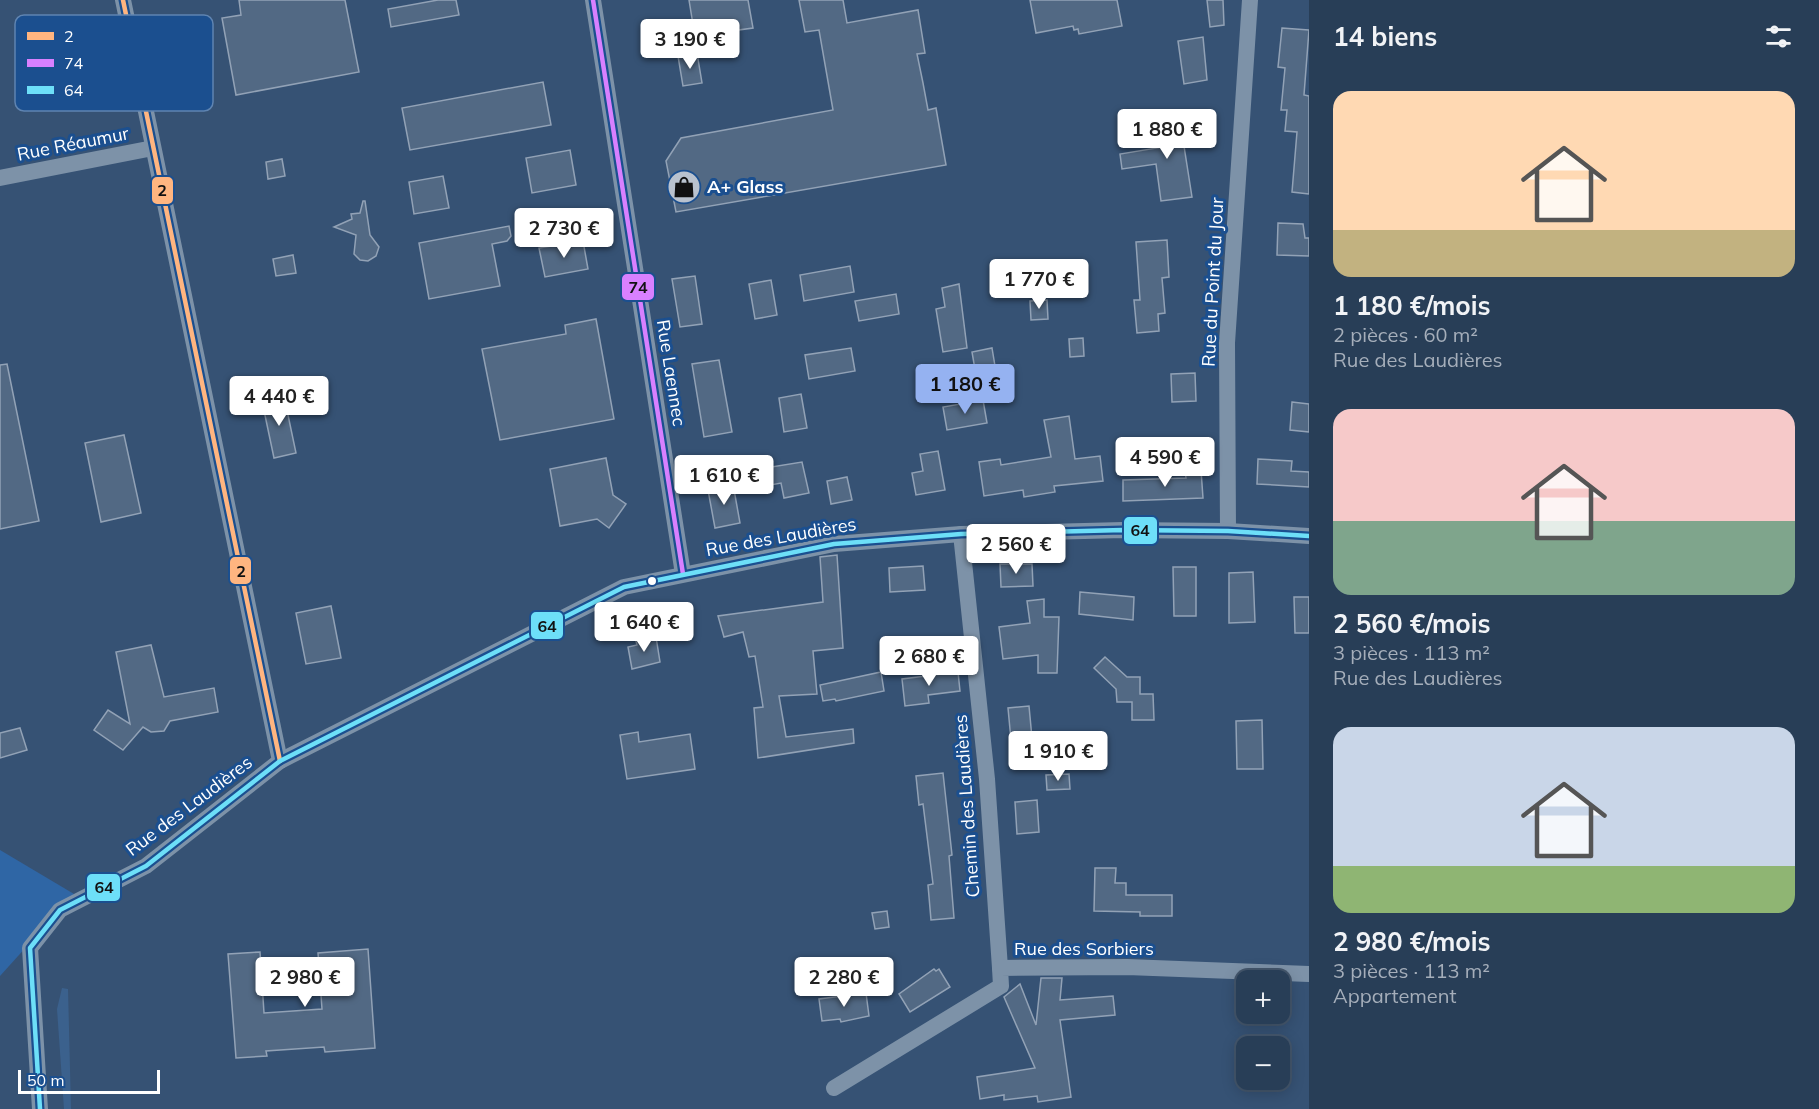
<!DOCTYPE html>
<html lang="fr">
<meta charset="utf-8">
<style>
body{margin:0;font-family:Mulish,sans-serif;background:#30455d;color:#f1f3f6;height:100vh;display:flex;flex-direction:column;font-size:22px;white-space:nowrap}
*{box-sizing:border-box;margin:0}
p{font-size:20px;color:#a5aeba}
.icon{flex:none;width:33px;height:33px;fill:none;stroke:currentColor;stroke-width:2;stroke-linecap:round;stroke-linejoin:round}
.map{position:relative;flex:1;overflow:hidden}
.side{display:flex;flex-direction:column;background:#283e57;width:510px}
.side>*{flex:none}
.controls{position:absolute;left:1236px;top:970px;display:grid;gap:12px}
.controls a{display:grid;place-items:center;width:54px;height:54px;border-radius:12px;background:#283e57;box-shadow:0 3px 15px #0003,0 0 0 2px #44576d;font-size:30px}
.scale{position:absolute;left:18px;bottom:15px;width:142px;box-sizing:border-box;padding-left:6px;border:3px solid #fff;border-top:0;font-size:16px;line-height:21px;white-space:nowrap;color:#fff;-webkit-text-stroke:4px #1b4f8f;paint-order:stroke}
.price{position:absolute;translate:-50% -51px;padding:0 14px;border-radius:6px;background:#fff;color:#222;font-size:20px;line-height:39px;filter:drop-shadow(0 2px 3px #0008)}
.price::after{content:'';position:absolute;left:50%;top:36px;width:18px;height:14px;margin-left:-9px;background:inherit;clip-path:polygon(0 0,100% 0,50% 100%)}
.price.selected{background:#95b2f1;color:#111}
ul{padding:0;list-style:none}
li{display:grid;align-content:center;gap:12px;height:318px;padding:0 24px}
li span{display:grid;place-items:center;height:186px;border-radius:18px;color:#555}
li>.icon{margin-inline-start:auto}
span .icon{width:108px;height:108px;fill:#fffc;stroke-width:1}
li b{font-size:26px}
h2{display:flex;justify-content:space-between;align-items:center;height:72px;padding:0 24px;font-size:26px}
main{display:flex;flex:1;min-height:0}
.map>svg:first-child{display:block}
.green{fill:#2f66a5}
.water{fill:#3b618d}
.building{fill:#526984;stroke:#92a2b6;stroke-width:1.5}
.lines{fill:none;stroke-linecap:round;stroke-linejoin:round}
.street{stroke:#7d92a8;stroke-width:16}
.bus-1-casing{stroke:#1b4f8f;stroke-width:9}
.bus-2-casing{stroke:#1b4f8f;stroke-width:9}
.bus-3-casing{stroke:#1b4f8f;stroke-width:9}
.bus-1{stroke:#ffb580;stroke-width:4.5}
.bus-2{stroke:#d880ff;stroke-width:4.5}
.bus-3{stroke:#6ddff8;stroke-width:4.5}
.bus-dot{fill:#fff;stroke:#1b4f8f;stroke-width:2}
.labels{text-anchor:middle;stroke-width:6;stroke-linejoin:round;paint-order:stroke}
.street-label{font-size:18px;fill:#fff;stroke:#1b4f8f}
.poi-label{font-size:18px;font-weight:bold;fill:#fff;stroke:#1b4f8f;text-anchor:start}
.key{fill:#1b4f8f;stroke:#5f84b1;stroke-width:1.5}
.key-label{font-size:16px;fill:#fff}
.line-badge{stroke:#1b4f8f;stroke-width:2}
.pale-badge-label{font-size:16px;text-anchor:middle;font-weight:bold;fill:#111}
</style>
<main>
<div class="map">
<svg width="1309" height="1109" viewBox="0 0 1309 1109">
<rect width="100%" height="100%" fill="#365274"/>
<!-- green -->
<polygon class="green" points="0,850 74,894 0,976"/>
<!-- water -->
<polygon class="water" points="62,988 68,989 71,1109 64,1109 57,1009"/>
<!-- building -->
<g class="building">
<polygon points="239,0 345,0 359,72 236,95 222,18 241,15"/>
<polygon points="438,0 456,0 459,15 391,27 388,9"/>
<polygon points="689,0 748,0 753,28 724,32 725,38 696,43"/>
<polygon points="799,0 843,0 847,23 918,10 925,53 917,54 923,83 928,110 936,108 946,165 676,212 666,161 681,138 833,110 819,30 805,32"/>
<polygon points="1030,0 1117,0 1122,26 1079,34 1078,29 1074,30 1073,26 1036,33"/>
<polygon points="1207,0 1223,0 1224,25 1210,27"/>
<polygon points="1282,28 1309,30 1304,95 1309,96 1309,194 1292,192 1297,132 1285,131 1287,110 1281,110 1285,68 1278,67"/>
<polygon points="1203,37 1207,80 1184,84 1178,41"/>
<polygon points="697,53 702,83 683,86 678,56"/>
<polygon points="543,82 551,125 410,150 402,108"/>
<polygon points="1185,116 1189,145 1184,146 1192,197 1161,201 1156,164 1122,169 1120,154 1163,147 1159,120"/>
<polygon points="570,150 576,185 532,193 526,158"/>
<polygon points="282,159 285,176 268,179 266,162"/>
<polygon points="443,176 449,208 414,214 409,182"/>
<polygon points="363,201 365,201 370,235 379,247 376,256 368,261 360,260 354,254 356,235 334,227 352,219 351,214 360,213"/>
<polygon points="1278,223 1303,224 1305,238 1309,238 1309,256 1277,255"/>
<polygon points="509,226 511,236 507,241 492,244 500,286 429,299 419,243"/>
<polygon points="1167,240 1169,277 1162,278 1165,313 1158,314 1159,331 1137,333 1134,300 1140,300 1136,242"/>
<polygon points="583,241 588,269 545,277 539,248"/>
<polygon points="293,255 296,273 276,276 273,259"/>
<polygon points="850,266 854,292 804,301 800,275"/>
<polygon points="695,276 702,324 680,327 672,279"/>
<polygon points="771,280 777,315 755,319 749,284"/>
<polygon points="959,284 967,348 943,352 936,309 945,307 942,288"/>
<polygon points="896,294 899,314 859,321 855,301"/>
<polygon points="1047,300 1048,319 1031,320 1030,301"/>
<polygon points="596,319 614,419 500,440 482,349 566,334 565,325"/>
<polygon points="1083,338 1084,356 1070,357 1069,339"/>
<polygon points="851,348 855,371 809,379 805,355"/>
<polygon points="992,348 998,384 978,387 972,352"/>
<polygon points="719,360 732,432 704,437 692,364"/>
<polygon points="7,364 39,521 0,529 0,365"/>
<polygon points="1195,373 1196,401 1172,402 1171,374"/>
<polygon points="801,394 807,428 784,432 779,398"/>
<polygon points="284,396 296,453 274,458 262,401"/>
<polygon points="983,400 987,423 947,430 943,407"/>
<polygon points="1292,402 1309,404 1309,432 1290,430"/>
<polygon points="1069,416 1075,459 1100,456 1103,481 1054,486 1055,492 1024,497 1023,490 984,496 979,462 1000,459 1001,465 1051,457 1044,420"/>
<polygon points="124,435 141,513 101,522 85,443"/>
<polygon points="938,451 945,490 916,495 912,473 923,471 920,454"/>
<polygon points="606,458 613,495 626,504 609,528 597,519 560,526 550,469"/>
<polygon points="1258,459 1292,461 1291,471 1309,472 1309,487 1257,484"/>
<polygon points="758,462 759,469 802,462 809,493 784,498 781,483 742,490 738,465"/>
<polygon points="1201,470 1203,498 1123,501 1123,480 1186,478 1185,471"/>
<polygon points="847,477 852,500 831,504 827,481"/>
<polygon points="733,484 740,523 715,528 708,490"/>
<polygon points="837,555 843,648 813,651 817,694 779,696 786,737 853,729 854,743 758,758 754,708 763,707 755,656 749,657 743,632 724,637 718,616 823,602 820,557"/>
<polygon points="1000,564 1032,564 1033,586 1001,587"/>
<polygon points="923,566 925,590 890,592 889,568"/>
<polygon points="1173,567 1196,567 1196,616 1174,616"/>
<polygon points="1253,572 1255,622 1229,623 1229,573"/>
<polygon points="1080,592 1134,597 1133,620 1079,614"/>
<polygon points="1294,597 1309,597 1309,633 1295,633"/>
<polygon points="1044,599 1044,617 1059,617 1057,673 1038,673 1038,655 1003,659 999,627 1030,623 1027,601"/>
<polygon points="331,606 341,658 306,664 296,613"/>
<polygon points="656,637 660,662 632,669 628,647 637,645 636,641"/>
<polygon points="151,645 164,697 214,688 218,712 170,721 164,731 151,732 143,727 123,750 94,730 108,710 130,724 116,652"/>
<polygon points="1105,657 1127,677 1140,677 1140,694 1153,694 1154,720 1132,720 1132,702 1117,702 1116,689 1094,668"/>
<polygon points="881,672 884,691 836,701 835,699 823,701 820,685"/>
<polygon points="958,672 960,691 928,695 929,703 905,706 902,679"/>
<polygon points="1029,706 1032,738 1011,740 1008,708"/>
<polygon points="1262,720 1263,769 1237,769 1236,721"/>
<polygon points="20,728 27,750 0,758 0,733"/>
<polygon points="638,732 639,742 690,734 695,769 627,779 620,735"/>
<polygon points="943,773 952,855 949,856 954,918 931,920 928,885 933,884 923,804 919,805 916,776"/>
<polygon points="1069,774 1070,789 1047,790 1046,775"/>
<polygon points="1037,800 1039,832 1017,834 1015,802"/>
<polygon points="1095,868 1116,868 1115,883 1126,883 1126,895 1172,895 1172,916 1140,916 1140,912 1094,911"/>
<polygon points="887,911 889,927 875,929 872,913"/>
<polygon points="368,949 375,1048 325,1052 324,1047 266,1051 267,1056 236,1058 228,954 260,952 264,1013 322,1009 318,953"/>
<polygon points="934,969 936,971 939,969 950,987 910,1012 899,994"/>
<polygon points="1041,978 1062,978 1060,1000 1113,996 1115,1015 1060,1020 1071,1097 1038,1102 1037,1096 1004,1100 1004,1095 980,1099 977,1077 1035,1068 1004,997 1020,984 1036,1025"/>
<polygon points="866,993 869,1016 841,1022 840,1019 822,1021 819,999"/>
</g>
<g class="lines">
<!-- street -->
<g class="street">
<polyline points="123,0 280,761"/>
<polyline points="593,0 683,574"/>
<polyline points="0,178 153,148"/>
<polyline points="1228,531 1227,343 1250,0"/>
<polyline points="961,534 987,779 1000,968"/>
<polyline points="834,1088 1001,986 1000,968 1127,967 1309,974"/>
<polyline points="40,1109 30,948 60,910 146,866 280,761 624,587 834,544 961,534 1123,530 1228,531 1309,536"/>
</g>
<!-- bus-1 casing -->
<g class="bus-1-casing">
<polyline id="bus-1" points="123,0 280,761"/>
</g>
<!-- bus-2 casing -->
<g class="bus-2-casing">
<polyline id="bus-2" points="593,0 683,574"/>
</g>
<!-- bus-3 casing -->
<g class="bus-3-casing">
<polyline id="bus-3" points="40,1109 30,948 60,910 146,866 280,761 624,587 834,544 961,534 1123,530 1228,531 1309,536"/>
</g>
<!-- bus-1 -->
<use href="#bus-1" class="bus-1"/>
<!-- bus-2 -->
<use href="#bus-2" class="bus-2"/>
<!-- bus-3 -->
<use href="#bus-3" class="bus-3"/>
</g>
<!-- icons -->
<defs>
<g id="shop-disc" transform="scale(1.725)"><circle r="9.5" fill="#b9c2ce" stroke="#1b4f8f"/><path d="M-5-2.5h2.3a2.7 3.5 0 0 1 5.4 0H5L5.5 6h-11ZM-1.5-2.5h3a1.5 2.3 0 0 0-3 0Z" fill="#111"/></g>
</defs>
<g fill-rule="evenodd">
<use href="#shop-disc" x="684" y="187"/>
</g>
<!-- markers -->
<circle class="bus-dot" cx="652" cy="581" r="5"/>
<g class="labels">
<!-- street labels -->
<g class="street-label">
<text transform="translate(73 144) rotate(-11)" y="6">Rue Réaumur</text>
<text transform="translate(1213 282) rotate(-87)" y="6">Rue du Point du Jour</text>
<text transform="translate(671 373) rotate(81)" y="6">Rue Laennec</text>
<text transform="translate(781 537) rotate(-10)" y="6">Rue des Laudières</text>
<text transform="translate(189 806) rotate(-37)" y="6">Rue des Laudières</text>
<text transform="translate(967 806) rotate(-94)" y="6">Chemin des Laudières</text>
<text x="1084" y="955">Rue des Sorbiers</text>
</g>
<!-- poi labels -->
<g class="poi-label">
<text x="707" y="193">A+ Glass</text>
</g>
</g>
<!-- legend -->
<rect x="15" y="15" width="198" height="96" rx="9" class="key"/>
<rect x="27" y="32" width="27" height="8" fill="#ffb580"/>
<rect x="27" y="59" width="27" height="8" fill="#d880ff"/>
<rect x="27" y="86" width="27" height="8" fill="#6ddff8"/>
<g class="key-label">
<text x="64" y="42">2</text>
<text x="64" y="69">74</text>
<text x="64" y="96">64</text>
</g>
<g class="line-badge">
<rect x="151" y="176" width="23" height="29" rx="6" fill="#ffb580"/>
<rect x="621" y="273" width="34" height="28" rx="6" fill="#d880ff"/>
<rect x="1123" y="516" width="35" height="29" rx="6" fill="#6ddff8"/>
<rect x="229" y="556" width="23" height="29" rx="6" fill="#ffb580"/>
<rect x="530" y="611" width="34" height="29" rx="6" fill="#6ddff8"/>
<rect x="86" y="873" width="35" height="29" rx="6" fill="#6ddff8"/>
</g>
<g class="pale-badge-label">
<text x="162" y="196">2</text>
<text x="638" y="293">74</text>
<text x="1140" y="536">64</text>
<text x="241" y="577">2</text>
<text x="547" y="632">64</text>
<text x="104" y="893">64</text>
</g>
</svg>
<div class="controls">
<a>+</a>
<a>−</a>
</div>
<div class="scale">50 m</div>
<b class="price" style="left:690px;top:70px">3 190 €</b>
<b class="price" style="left:1167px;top:160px">1 880 €</b>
<b class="price" style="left:564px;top:259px">2 730 €</b>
<b class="price" style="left:1039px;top:310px">1 770 €</b>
<b class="price selected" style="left:965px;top:415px">1 180 €</b>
<b class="price" style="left:279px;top:427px">4 440 €</b>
<b class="price" style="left:1165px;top:488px">4 590 €</b>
<b class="price" style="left:724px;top:506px">1 610 €</b>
<b class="price" style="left:1016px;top:575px">2 560 €</b>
<b class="price" style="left:644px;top:653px">1 640 €</b>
<b class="price" style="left:929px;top:687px">2 680 €</b>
<b class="price" style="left:1058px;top:782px">1 910 €</b>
<b class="price" style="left:305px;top:1008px">2 980 €</b>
<b class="price" style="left:844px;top:1008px">2 280 €</b>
</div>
<section class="side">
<h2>14 biens<svg class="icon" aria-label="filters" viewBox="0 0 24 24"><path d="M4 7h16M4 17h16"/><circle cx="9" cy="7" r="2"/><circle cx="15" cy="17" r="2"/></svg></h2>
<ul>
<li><span style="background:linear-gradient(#ffd9b3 75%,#c2b280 0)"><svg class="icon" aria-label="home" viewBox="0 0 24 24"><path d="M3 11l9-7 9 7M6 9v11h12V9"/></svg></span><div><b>1 180 €/mois</b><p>2 pièces · 60 m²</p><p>Rue des Laudières</p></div></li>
<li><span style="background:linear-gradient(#f6c9c9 60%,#7fa58c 0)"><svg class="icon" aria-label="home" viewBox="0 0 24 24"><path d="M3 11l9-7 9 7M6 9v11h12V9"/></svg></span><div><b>2 560 €/mois</b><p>3 pièces · 113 m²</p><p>Rue des Laudières</p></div></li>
<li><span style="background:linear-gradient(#c9d6e8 75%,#8fb573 0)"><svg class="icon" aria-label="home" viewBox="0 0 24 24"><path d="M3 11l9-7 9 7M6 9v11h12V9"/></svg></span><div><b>2 980 €/mois</b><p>3 pièces · 113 m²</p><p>Appartement</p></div></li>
</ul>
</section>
</main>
